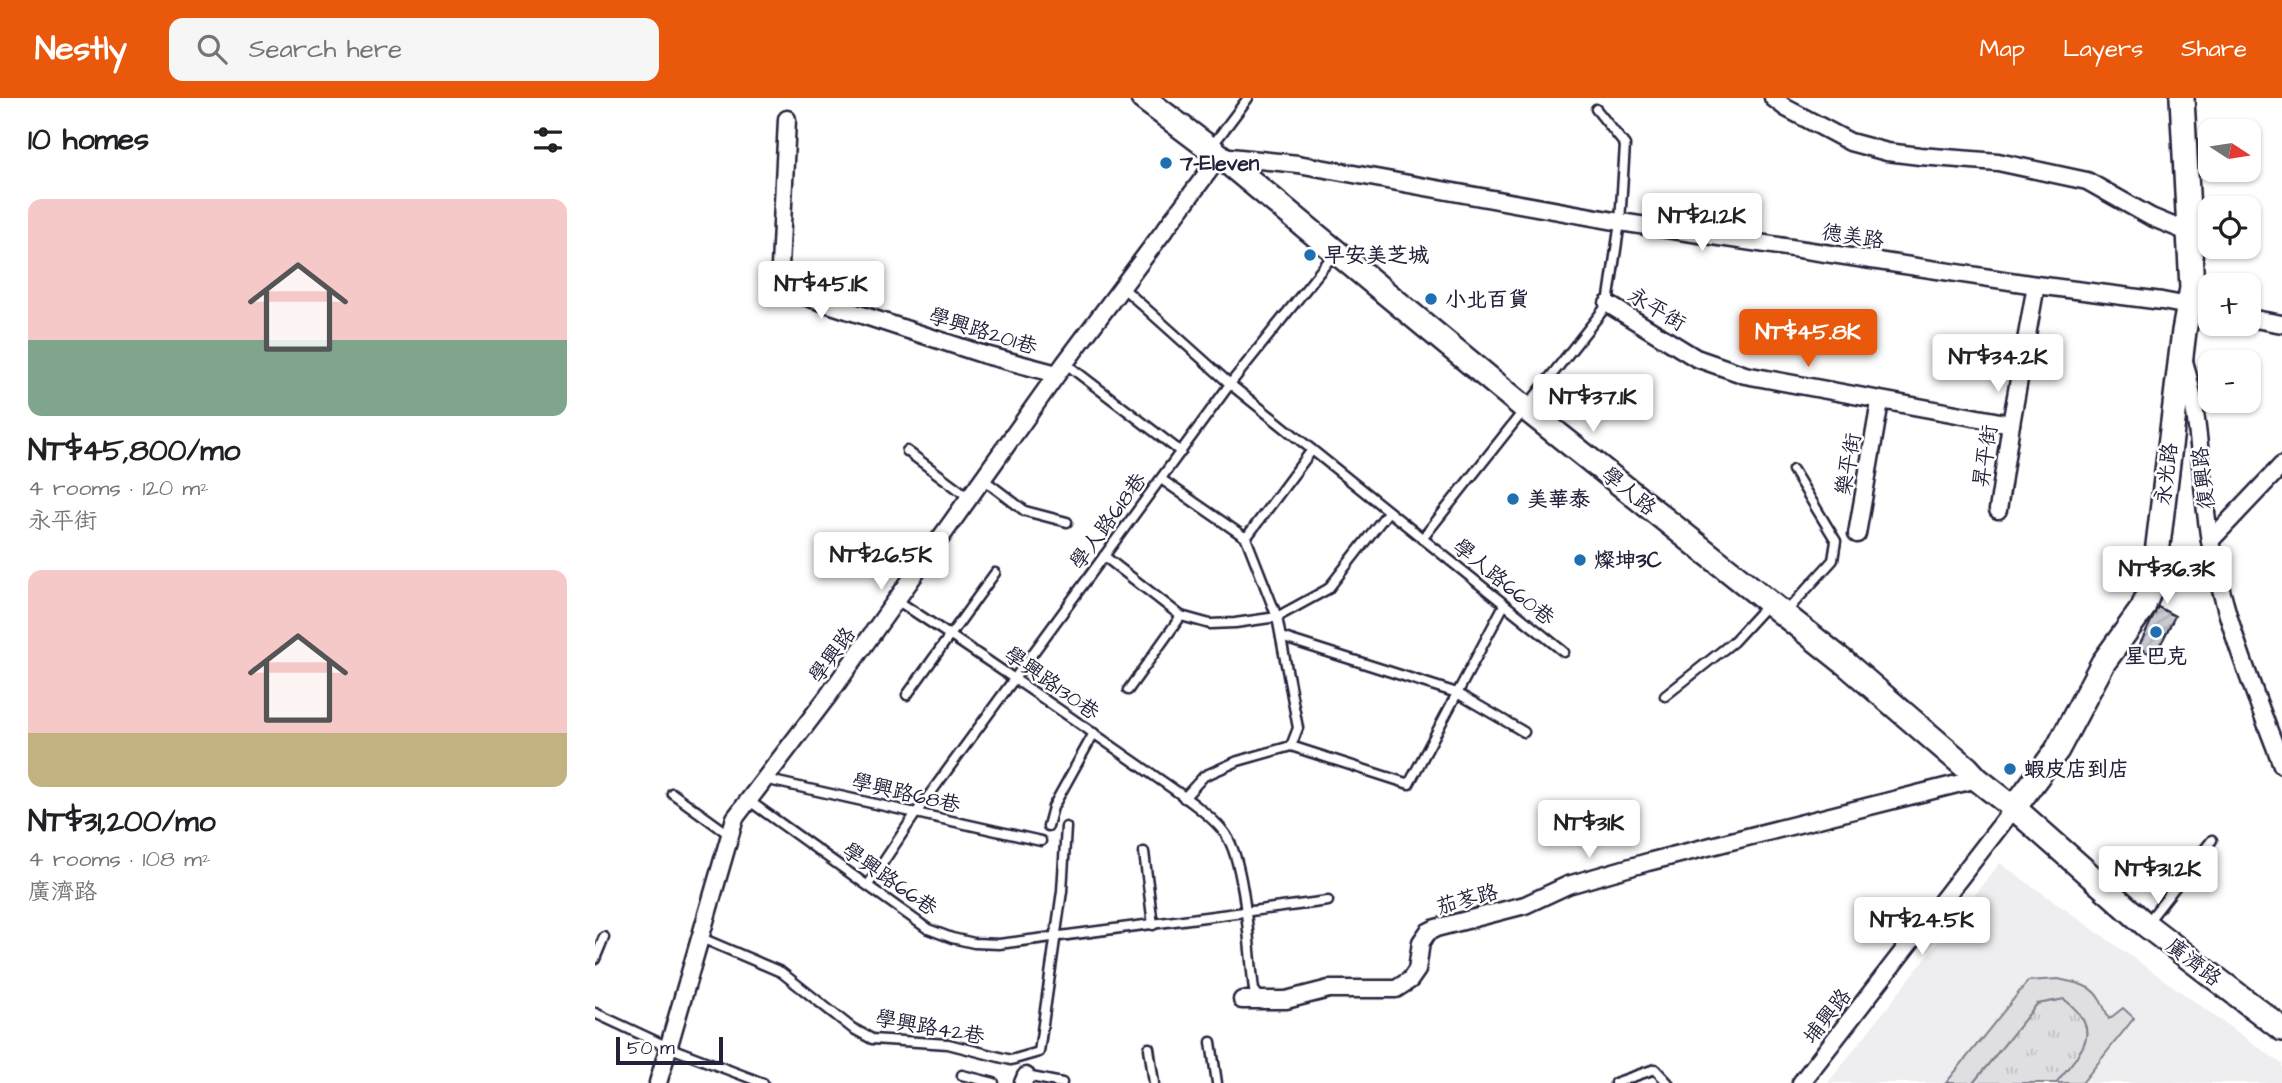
<!DOCTYPE html>
<meta charset="utf-8">
<style>
body{margin:0;font-family:"Architects Daughter","LXGW WenKai TC",sans-serif;background:#f6f6f6;color:#202124;height:100vh;display:flex;flex-direction:column;font-size:26px;white-space:nowrap}
*{box-sizing:border-box;margin:0}
p{font-size:23px;color:#757577}
.icon{flex:none;width:38px;height:38px;fill:none;stroke:currentColor;stroke-width:2;stroke-linecap:round;stroke-linejoin:round}
.map{position:relative;flex:1;overflow:hidden}
.details{display:flex;flex-direction:column;background:#fff;width:595px}
.details>*{flex:none}
.needle{width:46px;rotate:102deg}
.fabs{position:absolute;left:1603px;top:21px;display:grid;gap:14px}
.fabs a{display:grid;place-items:center;width:63px;height:63px;border-radius:14px;background:#fff;box-shadow:0 2px 5px #0004;font-size:35px}
.scale{position:absolute;left:21px;bottom:18px;width:107px;box-sizing:border-box;padding-left:7px;border:4px solid #22223b;border-top:0;font-size:19px;line-height:24px;white-space:nowrap;color:#22223b;-webkit-text-stroke:5px #fff;paint-order:stroke}
.price{position:absolute;translate:-50% -60px;padding:0 16px;border-radius:7px;background:#fff;color:#222;font-size:23px;line-height:46px;filter:drop-shadow(0 2px 4px #0008)}
.price::after{content:'';position:absolute;left:50%;top:42px;width:21px;height:16px;margin-left:-10px;background:inherit;clip-path:polygon(0 0,100% 0,50% 100%)}
.price.active{background:#ea580c;color:#fff}
ul{padding:0;list-style:none}
li{display:grid;align-content:center;gap:14px;height:371px;padding:0 28px}
li span{display:grid;place-items:center;height:217px;border-radius:14px;color:#555}
li>.icon{margin-inline-start:auto}
span .icon{width:126px;height:126px;fill:#fffc;stroke-width:1}
li b{font-size:30px}
h2{display:flex;justify-content:space-between;align-items:center;height:84px;padding:0 28px;font-size:30px}
header{display:flex;align-items:center;gap:42px;box-sizing:border-box;height:98px;padding:0 35px;background:#ea580c;color:#fff}
header strong{font-size:33px}
nav{display:flex;gap:38px;margin-inline-start:auto;font-size:24px}
.search{width:490px;height:63px;background:#f6f6f6;display:flex;align-items:center;gap:18px;box-sizing:border-box;padding:0 24px;border-radius:14px;color:#757577;font-size:26px}
main{display:flex;flex:1;min-height:0}
.map>svg:first-child{display:block}
.built{fill:#eeeef1}
.grass{fill:url(#grass-tufts);stroke:#80808e;stroke-width:2}
.pitch{fill:#dfdfe2;stroke:#80808e;stroke-width:2}
.building{fill:url(#building-hatch);stroke:#22223b;stroke-width:2}
.lines{fill:none;stroke-linecap:round;stroke-linejoin:round}
.service-casing{stroke:#22223b;stroke-width:13}
.minor-casing{stroke:#22223b;stroke-width:21}
.secondary-casing{stroke:#22223b;stroke-width:28}
.service{stroke:#fff;stroke-width:8}
.minor{stroke:#fff;stroke-width:16}
.secondary{stroke:#fff;stroke-width:23}
.poi-dot{fill:#1f6fb2;stroke:#fff;stroke-width:2.5}
.labels{text-anchor:middle;stroke-width:5;stroke-linejoin:round;paint-order:stroke}
.poi-label{font-size:21px;font-weight:bold;fill:#22223b;stroke:#fff;text-anchor:start}
.street-label{font-size:21px;fill:#22223b;stroke:#fff}
</style>
<header>
<strong>Nestly</strong>
<div class="search"><svg class="icon" aria-label="search" viewBox="0 0 24 24"><circle cx="10" cy="10" r="6"/><path d="M15 15l6 6"/></svg>Search here</div>
<nav><a>Map</a><a>Layers</a><a>Share</a></nav>
</header>
<main>
<section class="details">
<h2>10 homes<svg class="icon" aria-label="filters" viewBox="0 0 24 24"><path d="M4 7h16M4 17h16"/><circle cx="9" cy="7" r="2"/><circle cx="15" cy="17" r="2"/></svg></h2>
<ul>
<li><span style="background:linear-gradient(#f6c9c9 65%,#7fa58c 0)"><svg class="icon" aria-label="home" viewBox="0 0 24 24"><path d="M3 11l9-7 9 7M6 9v11h12V9"/></svg></span><div><b>NT$45,800/mo</b><p>4 rooms · 120 m²</p><p>永平街</p></div></li>
<li><span style="background:linear-gradient(#f6c9c9 75%,#c2b280 0)"><svg class="icon" aria-label="home" viewBox="0 0 24 24"><path d="M3 11l9-7 9 7M6 9v11h12V9"/></svg></span><div><b>NT$31,200/mo</b><p>4 rooms · 108 m²</p><p>廣濟路</p></div></li>
</ul>
</section>
<div class="map">
<svg width="1687" height="985" viewBox="0 0 1687 985">
<defs>
<pattern id="grass-tufts" width="24" height="20" patternUnits="userSpaceOnUse" patternTransform="scale(1.75)"><rect width="24" height="20" fill="#dfdfe2"/><path d="M3 7l-1-3M5 7V3M7 7l1-3M15 17l-1-3M17 17v-4M19 17l1-3" fill="none" stroke="#bfbfc3"/></pattern>
<pattern id="building-hatch" width="6" height="6" patternUnits="userSpaceOnUse" patternTransform="scale(1.75)"><rect width="6" height="6" fill="#c8c8cf"/><path d="M-1 1l2-2M0 6l6-6M5 7l2-2" fill="none" stroke="#acacb3"/></pattern>
</defs>
<rect width="100%" height="100%" fill="#fff"/>
<filter id="ink" filterUnits="userSpaceOnUse"><feTurbulence type="fractalNoise" baseFrequency=".0143" numOctaves="2"/><feDisplacementMap in="SourceGraphic" scale="14" xChannelSelector="R" yChannelSelector="G"/><feConvolveMatrix kernelMatrix="1 2 1 2 8 2 1 2 1" color-interpolation-filters="sRGB"/></filter>
<g filter="url(#ink)">
<!-- built -->
<polygon class="built" points="1405,765 1687,966 1687,985 1233,985"/>
<!-- grass -->
<path class="grass" d="M 1469,901 C 1511,933 1486,953 1461,985 L 1378,985 L 1442,906 Z"/>
<!-- pitch -->
<path class="pitch" d="M 1463,881 C 1496,888 1501,889 1514,921 L 1528,910 L 1539,920 L 1487,985 L 1461,985 C 1486,953 1511,933 1469,901 L 1442,906 L 1378,985 L 1351,985 L 1433,883 Z"/>
<!-- building -->
<polygon class="building" points="1563,509 1580,518 1560,558 1543,550"/>
<g class="lines">
<!-- service casing -->
<g class="service-casing">
<g id="service">
<polyline points="617,48 653,0"/>
<polyline points="527,189 635,286 969,554"/>
<polyline points="470,265 586,354"/>
<polyline points="312,353 375,400"/>
<polyline points="388,381 430,413 472,424"/>
<polyline points="566,381 651,440"/>
<polyline points="827,441 1013,206 1025,124 1030,47 1001,11"/>
<polyline points="509,458 586,518 615,526 640,525 682,519 733,491 793,414"/>
<path d="M 303,503 C 384,556 464,611 544,667 C 567,684 616,714 631,737 C 651,767 654,854 659,892 L 666,901"/>
<polyline points="1190,515 1238,462 1241,443 1198,372"/>
<polyline points="686,539 862,595 929,634"/>
<polyline points="533,592 586,518"/>
<polyline points="312,597 400,475"/>
<polyline points="1070,598 1138,544 1172,507"/>
<polyline points="696,648 814,686 909,507"/>
<polyline points="696,648 703,630 682,519 651,440 717,352"/>
<polyline points="169,681 446,743"/>
<polyline points="77,695 135,737"/>
<polyline points="589,700 609,678 643,663 696,648"/>
<polyline points="153,702 333,831 357,840 379,845 404,846 733,803"/>
<polyline points="453,728 458,709 499,635"/>
<polyline points="549,754 558,827"/>
<polyline points="273,787 321,715 635,286 739,156"/>
<polyline points="1552,825 1617,742"/>
<polyline points="104,839 186,874 257,930 277,941 353,946 416,962 444,954 467,793 471,729"/>
<polyline points="0,861 9,839"/>
<polyline points="0,915 73,949 168,985"/>
<polyline points="616,944 622,985"/>
<polyline points="554,950 559,985"/>
<polyline points="367,977 399,985"/>
<polyline points="431,978 467,985"/>
<polyline points="1020,985 1060,971 1073,985"/>
</g>
</g>
<!-- minor casing -->
<g class="minor-casing">
<g id="minor">
<polyline points="1178,0 1191,10 1255,44 1292,54 1325,58 1403,64 1492,83 1556,119 1595,135"/>
<polyline points="192,21 184,190 387,256 462,276"/>
<polyline points="1013,206 1101,260 1150,277 1416,326"/>
<polyline points="1654,220 1687,226"/>
<path d="M 1589,263 C 1606,322 1605,383 1615,443 C 1629,521 1659,593 1687,667"/>
<polyline points="1403,412 1416,326 1441,187"/>
<polyline points="1262,436 1285,304"/>
<polyline points="1615,443 1687,367"/>
<polyline points="647,902 691,902 734,891 801,891 815,882 822,872 826,844 833,834 841,830 930,807 973,787 1053,764 1382,681"/>
<polyline points="63,985 140,720 233,598 470,265 625,58 703,66 1025,124 1441,187 1567,203 1615,212"/>
<polyline points="428,985 431,978"/>
<polyline points="1206,985 1419,710"/>
</g>
</g>
<!-- secondary casing -->
<g class="secondary-casing">
<g id="secondary">
<polyline points="548,0 625,58 930,310 1250,565 1372,670 1382,681 1419,710 1551,827 1687,931"/>
<polyline points="1419,710 1462,652 1508,565 1548,510 1559,480 1589,233 1597,190 1587,0"/>
</g>
</g>
<!-- service -->
<use href="#service" class="service"/>
<!-- minor -->
<use href="#minor" class="minor"/>
<!-- secondary -->
<use href="#secondary" class="secondary"/>
</g>
</g>
<!-- markers -->
<g class="poi-dot">
<circle cx="571" cy="65" r="7"/>
<circle cx="715" cy="157" r="7"/>
<circle cx="836" cy="201" r="7"/>
<circle cx="918" cy="401" r="7"/>
<circle cx="985" cy="462" r="7"/>
<circle cx="1561" cy="534" r="7"/>
<circle cx="1415" cy="671" r="7"/>
</g>
<g class="labels">
<!-- poi labels -->
<g class="poi-label">
<text x="585" y="72">7-Eleven</text>
<text x="729" y="164">早安美芝城</text>
<text x="850" y="208">小北百貨</text>
<text x="932" y="408">美華泰</text>
<text x="999" y="469">燦坤3C</text>
<text x="1561" y="565" text-anchor="middle">星巴克</text>
<text x="1429" y="678">蝦皮店到店</text>
</g>
<!-- street labels -->
<g class="street-label">
<text transform="translate(1258 138) rotate(9)" y="7">德美路</text>
<text transform="translate(1062 211) rotate(31)" y="7">永平街</text>
<text transform="translate(388 233) rotate(17)" y="7">學興路201巷</text>
<text transform="translate(1390 358) rotate(-81)" y="7">昇平街</text>
<text transform="translate(1253 366) rotate(-80)" y="7">樂平街</text>
<text transform="translate(1571 376) rotate(-83)" y="7">永光路</text>
<text transform="translate(1608 380) rotate(-97)" y="7">復興路</text>
<text transform="translate(1034 393) rotate(39)" y="7">學人路</text>
<text transform="translate(513 423) rotate(-54)" y="7">學人路618巷</text>
<text transform="translate(909 484) rotate(39)" y="7">學人路660巷</text>
<text transform="translate(237 557) rotate(-54)" y="7">學興路</text>
<text transform="translate(457 585) rotate(35)" y="7">學興路130巷</text>
<text transform="translate(311 695) rotate(13)" y="7">學興路68巷</text>
<text transform="translate(295 781) rotate(35)" y="7">學興路66巷</text>
<text transform="translate(872 801) rotate(-15)" y="7">茄苳路</text>
<text transform="translate(1599 864) rotate(38)" y="7">廣濟路</text>
<text transform="translate(1232 918) rotate(-52)" y="7">埔興路</text>
<text transform="translate(335 929) rotate(10)" y="7">學興路42巷</text>
</g>
</g>
</svg>
<div class="fabs">
<a><svg class="needle" viewBox="-14 -14 28 28"><path d="M0-13l5 13h-10z" fill="#e53935"/><path d="M0 13l5-13h-10z" fill="#757577"/></svg></a>
<a><svg class="icon" aria-label="locate" viewBox="0 0 24 24"><circle cx="12" cy="12" r="6"/><path d="M12 2v4M12 18v4M2 12h4M18 12h4"/></svg></a>
<a>+</a>
<a>−</a>
</div>
<div class="scale">50 m</div>
<b class="price" style="left:1107px;top:155px">NT$21.2K</b>
<b class="price" style="left:226px;top:223px">NT$45.1K</b>
<b class="price active" style="left:1213px;top:271px">NT$45.8K</b>
<b class="price" style="left:1403px;top:296px">NT$34.2K</b>
<b class="price" style="left:998px;top:336px">NT$37.1K</b>
<b class="price" style="left:286px;top:494px">NT$26.5K</b>
<b class="price" style="left:1572px;top:508px">NT$36.3K</b>
<b class="price" style="left:994px;top:762px">NT$31K</b>
<b class="price" style="left:1563px;top:808px">NT$31.2K</b>
<b class="price" style="left:1327px;top:859px">NT$24.5K</b>
</div>
</main>
